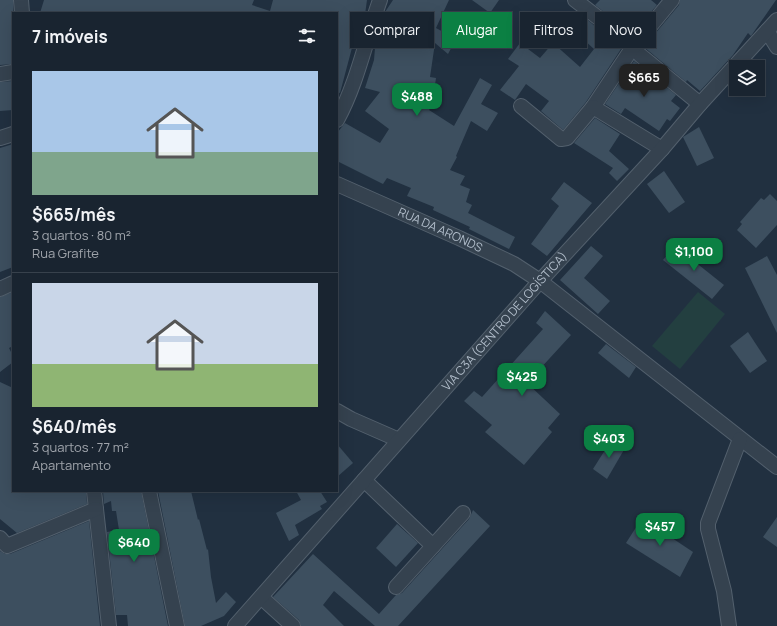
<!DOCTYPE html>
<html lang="pt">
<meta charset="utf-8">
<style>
body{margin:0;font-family:Manrope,sans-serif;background:#222c38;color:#f1f3f6;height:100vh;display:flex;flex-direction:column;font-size:15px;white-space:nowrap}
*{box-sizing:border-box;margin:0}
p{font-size:13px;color:#9fa4ab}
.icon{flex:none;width:22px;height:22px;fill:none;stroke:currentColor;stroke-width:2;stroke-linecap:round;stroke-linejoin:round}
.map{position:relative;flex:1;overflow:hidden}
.panel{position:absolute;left:12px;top:12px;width:326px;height:480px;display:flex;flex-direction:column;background:#192430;border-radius:0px;box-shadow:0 4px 16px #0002,0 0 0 1px #37414c}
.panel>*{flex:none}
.guide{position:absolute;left:350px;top:12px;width:367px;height:36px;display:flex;gap:8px}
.controls{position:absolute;left:729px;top:60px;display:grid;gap:8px}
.controls a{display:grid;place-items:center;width:36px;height:36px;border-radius:0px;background:#192430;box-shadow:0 4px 16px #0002,0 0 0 1px #37414c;font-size:20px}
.price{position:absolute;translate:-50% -34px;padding:0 9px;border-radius:8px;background:#0b8043;color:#fff;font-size:13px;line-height:26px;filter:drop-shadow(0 1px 2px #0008)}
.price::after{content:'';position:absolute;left:50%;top:24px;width:12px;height:9px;margin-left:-6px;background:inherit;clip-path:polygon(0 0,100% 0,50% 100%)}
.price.selected{background:#222;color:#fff}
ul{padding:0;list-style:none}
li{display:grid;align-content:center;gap:8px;height:212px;padding:0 20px}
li+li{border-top:1px solid #37414c}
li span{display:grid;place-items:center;height:124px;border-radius:0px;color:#555}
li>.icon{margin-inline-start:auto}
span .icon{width:72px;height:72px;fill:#fffc;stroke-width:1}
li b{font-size:17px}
h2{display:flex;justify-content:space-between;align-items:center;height:48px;padding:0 20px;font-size:17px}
.tag{padding:0 14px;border-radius:0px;background:#192430;box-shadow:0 4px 16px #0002,0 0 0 1px #37414c;font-size:14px;line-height:36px}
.tag.selected{background:#0b8043;color:#fff}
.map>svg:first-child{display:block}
.grass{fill:#233f40}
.building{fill:#3d4f5f}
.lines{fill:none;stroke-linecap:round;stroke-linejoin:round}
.minor-casing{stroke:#53606d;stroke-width:16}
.minor{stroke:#35424f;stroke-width:14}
.labels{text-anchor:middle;stroke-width:3;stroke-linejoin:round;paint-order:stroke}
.street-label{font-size:12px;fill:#b1bdca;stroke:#1a2734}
</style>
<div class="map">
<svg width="777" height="626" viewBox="0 0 777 626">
<rect width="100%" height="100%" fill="#213040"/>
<!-- grass -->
<polygon class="grass" points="698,292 725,314 680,369 652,346"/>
<!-- building -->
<g class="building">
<polygon points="0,0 13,0 13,64 0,65"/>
<polygon points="44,0 254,0 252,5 270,11 273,0 367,0 364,22 357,44 353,44 340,93 337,92 337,13 40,13"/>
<polygon points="393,0 449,0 436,28 456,39 448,54 435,43 430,77 436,78 433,99 435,101 429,110 454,126 480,78 492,85 481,104 498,113 487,131 471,121 456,156 457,157 450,170 465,176 460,185 470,189 466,202 472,205 468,213 515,237 509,249 469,229 470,227 433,210 434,207 407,196 411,188 387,178 383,184 337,161 337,133 345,123 380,143 389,129 365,111 380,92 365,88 374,60 375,48 374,48 383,18 385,12"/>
<polygon points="472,0 499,0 490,13"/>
<polygon points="600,0 651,0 657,5 634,32 615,16 613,19 595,5"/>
<polygon points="680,0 776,0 751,36 748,33 733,55 700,91 687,80 686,82 644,47 679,5"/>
<polygon points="556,14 568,24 556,41 543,31"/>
<polygon points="584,17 602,32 600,34 621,49 586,102 563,130 541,111 549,101 526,84 515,100 500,90 519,66 508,59 520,43 540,58 553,43 580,67 594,49 572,29"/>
<polygon points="634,61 676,95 671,101 680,108 670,121 667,119 659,131 625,108 621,114 605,104"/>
<polygon points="13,81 13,110 0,111 0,82"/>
<polygon points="595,118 620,134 609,151 629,169 617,181 609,173 613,168 574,143"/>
<polygon points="699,127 714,158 697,166 683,137"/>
<polygon points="13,144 13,267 0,272 0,148"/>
<polygon points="664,171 685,202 669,213 647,184"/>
<polygon points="564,182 592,203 547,256 531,244 559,206 551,199"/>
<polygon points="770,194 777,201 777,225 756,248 737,230 742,224 740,222 761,198 764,200"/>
<polygon points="591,246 603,256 584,278 610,301 598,314 560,280"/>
<polygon points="675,246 724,285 712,299 663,260"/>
<polygon points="767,256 777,275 777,333 745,268"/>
<polygon points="13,292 13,346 9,348 13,356 13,362 0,372 0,297"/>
<polygon points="545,311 571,335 527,383 560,414 548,428 552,432 524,465 485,432 492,425 464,401 474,391 482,397 543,329 536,323"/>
<polygon points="748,332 767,361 750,373 730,346"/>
<polygon points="606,344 636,367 629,378 598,353"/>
<polygon points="0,382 13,388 13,491 86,491 87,504 17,533 0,519"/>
<polygon points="612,439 625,448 607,479 593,469"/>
<polygon points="337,444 353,463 337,477"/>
<polygon points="103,491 141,491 168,626 128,626 127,615 116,615 107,532 119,530 116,511 112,511 111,501 104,504"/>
<polygon points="158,491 191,491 198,520 199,519 207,550 208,549 211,577 216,603 226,592 236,602 224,616 201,626 185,626"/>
<polygon points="296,491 320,491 327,502 320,506 322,509 295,525 299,535 289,541 276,513 301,500"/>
<polygon points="473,510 490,526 398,626 375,626 334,591 323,605 344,626 301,626 299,620 273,597 313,554 379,614 396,595 402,593 469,519"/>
<polygon points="777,517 777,547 763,537"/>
<polygon points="642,518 693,552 680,577 626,543"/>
<polygon points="89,521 100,626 0,626 0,551 5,554 10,554"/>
<polygon points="397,524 418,543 396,567 376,548"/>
</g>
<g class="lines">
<!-- minor casing -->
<g class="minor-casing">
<g id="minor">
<polyline points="21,0 22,13"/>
<polyline points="575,0 623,37 640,55 700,104"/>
<polyline points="767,31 777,47"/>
<polyline points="0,74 13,72"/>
<polyline points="521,106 561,139 567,138 593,107 633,47 672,0"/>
<polyline points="593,107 662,149"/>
<path d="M 337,120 C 357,84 366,39 380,0"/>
<polyline points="0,138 13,134"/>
<path id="s1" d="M 337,184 L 459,238 L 514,264 L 540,281 L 777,467"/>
<polyline points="0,289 13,283"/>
<polyline points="337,411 351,419 399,440"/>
<polyline points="364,480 433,546"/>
<polyline points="94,491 109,626"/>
<polyline points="149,491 177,626"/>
<polyline points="0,538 7,546 96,509"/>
<polyline points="396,587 463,513"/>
<polyline points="261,597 293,626"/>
<path id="s2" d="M 235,626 L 540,281 L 662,149 L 700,104 L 777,20"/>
<polyline points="729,626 724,591 708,529 708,523 740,439"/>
</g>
</g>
<!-- minor -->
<use href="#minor" class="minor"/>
</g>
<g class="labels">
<!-- street labels -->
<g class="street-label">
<text dy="4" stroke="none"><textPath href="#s1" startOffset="113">RUA DA ARONDS</textPath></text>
<text dy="4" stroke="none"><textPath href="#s2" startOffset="407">VIA C3A (CENTRO DE LOGÍSTICA)</textPath></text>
</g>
</g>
</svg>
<div class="controls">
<a><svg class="icon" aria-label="layers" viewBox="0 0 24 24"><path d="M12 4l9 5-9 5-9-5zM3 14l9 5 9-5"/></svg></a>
</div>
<b class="price selected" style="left:644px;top:98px">$665</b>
<b class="price" style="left:417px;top:117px">$488</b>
<b class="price" style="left:694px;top:272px">$1,100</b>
<b class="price" style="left:522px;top:397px">$425</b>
<b class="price" style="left:609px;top:459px">$403</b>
<b class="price" style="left:660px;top:547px">$457</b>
<b class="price" style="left:134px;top:563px">$640</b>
<div class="guide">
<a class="tag">Comprar</a>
<a class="tag selected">Alugar</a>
<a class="tag">Filtros</a>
<a class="tag">Novo</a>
</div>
<section class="panel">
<h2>7 imóveis<svg class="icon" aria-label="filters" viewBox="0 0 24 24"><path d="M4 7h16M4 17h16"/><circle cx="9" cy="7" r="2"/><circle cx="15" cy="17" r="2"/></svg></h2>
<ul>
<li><span style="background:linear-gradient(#a9c7e8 65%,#7fa58c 0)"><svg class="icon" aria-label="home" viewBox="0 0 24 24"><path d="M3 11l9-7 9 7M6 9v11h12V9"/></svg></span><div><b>$665/mês</b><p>3 quartos · 80 m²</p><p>Rua Grafite</p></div></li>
<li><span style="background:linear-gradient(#c9d6e8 65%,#8fb573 0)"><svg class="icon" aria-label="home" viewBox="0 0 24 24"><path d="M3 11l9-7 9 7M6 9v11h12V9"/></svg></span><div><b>$640/mês</b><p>3 quartos · 77 m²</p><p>Apartamento</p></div></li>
</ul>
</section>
</div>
